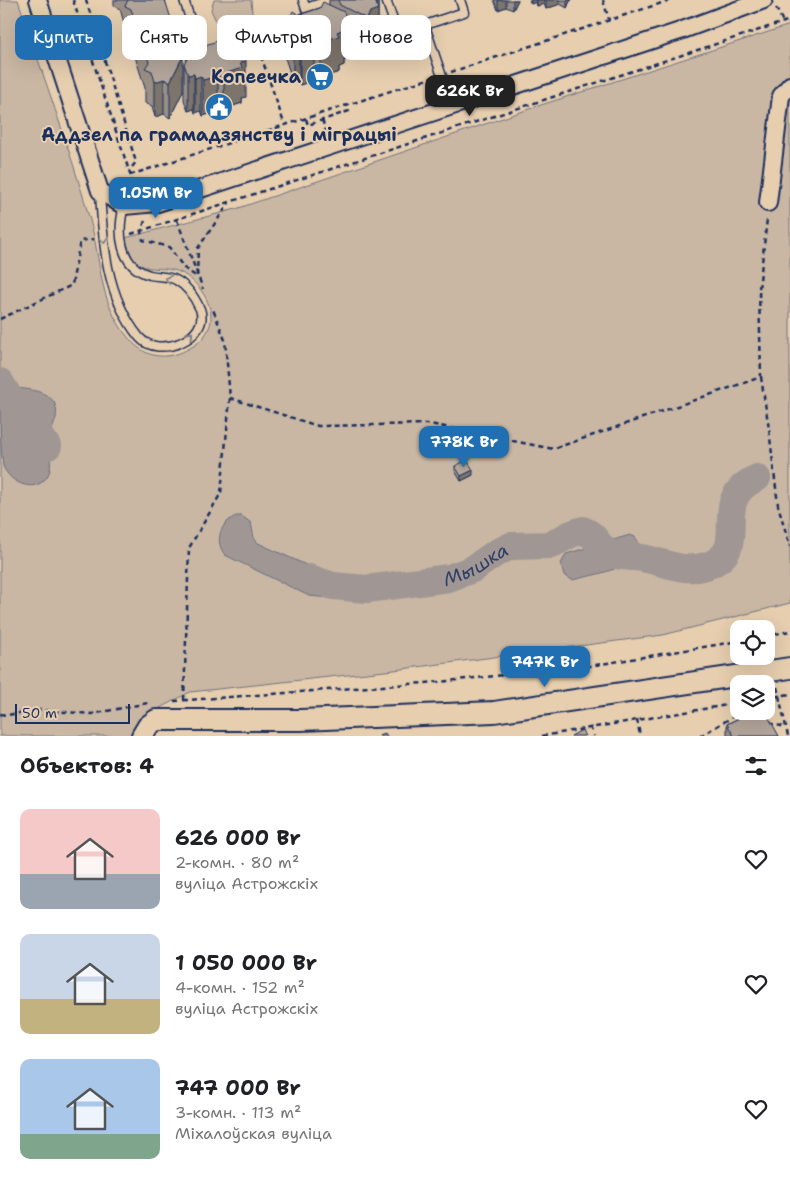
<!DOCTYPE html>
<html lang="ru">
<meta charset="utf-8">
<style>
body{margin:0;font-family:"Shantell Sans",sans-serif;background:#f6f6f6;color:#202124;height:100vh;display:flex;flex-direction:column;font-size:19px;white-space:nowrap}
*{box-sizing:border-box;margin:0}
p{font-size:16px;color:#757577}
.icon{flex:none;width:28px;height:28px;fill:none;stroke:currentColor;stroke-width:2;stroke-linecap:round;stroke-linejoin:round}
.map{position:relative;height:736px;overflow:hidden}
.sheet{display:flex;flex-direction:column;background:#fff;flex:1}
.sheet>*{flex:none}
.top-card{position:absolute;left:15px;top:15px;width:500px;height:45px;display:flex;gap:10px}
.tools{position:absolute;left:730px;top:620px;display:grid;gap:10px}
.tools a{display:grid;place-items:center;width:45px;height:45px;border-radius:10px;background:#fff;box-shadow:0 5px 20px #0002;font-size:25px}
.scale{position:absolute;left:15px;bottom:12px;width:115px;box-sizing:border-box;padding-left:5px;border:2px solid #1b2f5e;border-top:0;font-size:14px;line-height:18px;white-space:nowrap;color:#1b2f5e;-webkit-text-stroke:4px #e6ceaf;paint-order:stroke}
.price{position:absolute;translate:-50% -42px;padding:0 11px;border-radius:10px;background:#1f6fb2;color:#fff;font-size:16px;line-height:32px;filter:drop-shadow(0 1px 2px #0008)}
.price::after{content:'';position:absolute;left:50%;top:30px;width:15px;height:11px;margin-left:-8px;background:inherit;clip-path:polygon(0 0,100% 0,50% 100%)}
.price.on{background:#222;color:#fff}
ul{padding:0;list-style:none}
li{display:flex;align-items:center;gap:15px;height:125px;padding:0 20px}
li span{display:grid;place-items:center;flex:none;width:140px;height:100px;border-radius:10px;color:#555}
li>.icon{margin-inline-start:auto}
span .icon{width:60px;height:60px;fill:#fffc;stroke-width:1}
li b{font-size:21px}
h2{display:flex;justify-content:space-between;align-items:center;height:60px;padding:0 20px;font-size:21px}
.pill{padding:0 18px;border-radius:10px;background:#fff;box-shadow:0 5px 20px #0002;font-size:18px;line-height:45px}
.pill.on{background:#1f6fb2;color:#fff}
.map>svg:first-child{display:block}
.green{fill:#c9b7a3;stroke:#727380}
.water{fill:#a09794;stroke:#6b6d7e}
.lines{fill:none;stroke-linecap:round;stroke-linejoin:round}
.river{stroke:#a09794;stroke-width:28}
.service-casing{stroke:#1b2f5e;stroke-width:11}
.minor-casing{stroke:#1b2f5e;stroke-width:20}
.tertiary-casing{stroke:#1b2f5e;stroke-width:24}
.path{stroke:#1b2f5e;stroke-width:2.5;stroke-dasharray:5 4;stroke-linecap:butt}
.service{stroke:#e6ceaf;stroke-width:8}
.minor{stroke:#e6ceaf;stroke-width:16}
.tertiary{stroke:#e6ceaf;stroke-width:20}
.wall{fill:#9a8f85;stroke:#1b2f5e}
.shaded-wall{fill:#7d746c;stroke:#1b2f5e}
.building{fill:#b3a69b;stroke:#1b2f5e}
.oneway{stroke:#807e86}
.labels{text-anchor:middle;stroke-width:4;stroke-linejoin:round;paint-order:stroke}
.poi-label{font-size:18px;font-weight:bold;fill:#1b2f5e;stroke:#e6ceaf;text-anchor:end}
.water-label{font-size:19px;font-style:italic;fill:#2f3f66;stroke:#e6ceaf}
</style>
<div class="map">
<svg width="790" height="736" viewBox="0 0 790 736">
<rect width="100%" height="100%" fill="#e6ceaf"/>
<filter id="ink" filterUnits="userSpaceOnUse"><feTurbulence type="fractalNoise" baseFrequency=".02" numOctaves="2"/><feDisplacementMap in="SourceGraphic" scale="10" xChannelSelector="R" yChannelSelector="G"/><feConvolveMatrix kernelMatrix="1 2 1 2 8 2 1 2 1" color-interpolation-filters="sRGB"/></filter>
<g filter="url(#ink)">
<!-- green -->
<g class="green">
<path d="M 0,0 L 18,0 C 42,73 69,146 90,220 C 99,251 99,287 114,316 C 124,334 138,355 160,356 C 173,357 184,352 195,345 C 204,339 212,327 211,316 C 210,297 192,274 173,270 C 160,267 147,271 136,262 C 131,257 128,245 125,238 L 236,209 L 541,105 L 790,25 L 790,603 L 663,635 L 394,670 L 190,692 L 143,717 L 134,728 L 132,736 L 0,736 Z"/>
<polygon points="214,0 251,0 252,13 244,25 230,29 217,23 211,10"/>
</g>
<!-- water -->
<g class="water">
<path d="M 13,388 C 32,389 61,392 56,418 C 54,426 50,433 49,441 C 47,451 54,465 48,475 C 37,495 10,484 3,466 C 0,445 0,416 0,393 Z"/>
<path d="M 236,516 L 242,516 L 251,523 L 254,538 L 258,543 L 341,581 L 344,586 L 342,591 L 330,598 L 309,596 L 225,555 C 214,541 220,523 236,516 Z"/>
<path d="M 630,535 L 635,537 C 658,564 592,575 577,579 L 572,580 L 564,575 L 561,564 L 566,554 Z"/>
</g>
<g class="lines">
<!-- river -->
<g class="river">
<polyline points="0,382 26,425 48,446"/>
<path id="s1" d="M 309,578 L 333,586 L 367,589 L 449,578 L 473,569 L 496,553 L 511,546 L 551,545 L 571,534 L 583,530 C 595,534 598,546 608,552 C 619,558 631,556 642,558 C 665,562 683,573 706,566 C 756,550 705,501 757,478"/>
</g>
<!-- service casing -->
<g class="service-casing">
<g id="service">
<polyline points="184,0 201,53"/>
<polyline points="303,0 310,21"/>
<polyline points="386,0 398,34 464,12 460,0"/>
<polyline points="306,8 327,1"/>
<polyline points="425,26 452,106"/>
<polyline points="234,53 292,35"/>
<path d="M 100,193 C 103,243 106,296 139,337 C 158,360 211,338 200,309 C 195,298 187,286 176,280 C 169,276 159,277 150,275 C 119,267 117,232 124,206"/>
</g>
</g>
<!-- minor casing -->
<g class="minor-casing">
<g id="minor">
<polyline points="38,0 100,191 124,206 158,203 680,31 764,0"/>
<polyline points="768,203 781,96 790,85"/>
</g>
</g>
<!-- tertiary casing -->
<g class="tertiary-casing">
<polyline id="tertiary" points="142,736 148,726 156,720 301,720 494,712 790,668"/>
</g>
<!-- path -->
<g class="path">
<polyline points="73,0 132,180"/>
<polyline points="86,0 136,162 129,171"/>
<polyline points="603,0 609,20"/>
<polyline points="776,8 783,22"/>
<polyline points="261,56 285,126"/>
<polyline points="451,72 671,0"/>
<polyline points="306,119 308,125 349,111 347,105"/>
<polyline points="322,120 326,131"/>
<polyline points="130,175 431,78"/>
<polyline points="177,220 203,289"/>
<polyline points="145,221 141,232 143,240 169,247 184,268 197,277"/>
<polyline points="131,234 790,20"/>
<polyline points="197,276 198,248 229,203"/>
<polyline points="0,319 72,285 80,241 94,239"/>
<polyline points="761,377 769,429 778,505 790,547"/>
<polyline points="230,398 318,426 430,424 553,449 761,377 759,289 767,219"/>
<polyline points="766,636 790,631"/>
<polyline points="767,636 770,654"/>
<polyline points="777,687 788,736"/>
<polyline points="766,698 790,694"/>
<polyline points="184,700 189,548 221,493 230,398 225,340 212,307"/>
<polyline points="174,701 438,682 590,666 739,641"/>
<polyline points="0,714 7,715 39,710 92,714 148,703"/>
<polyline points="637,719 640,736"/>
<polyline points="769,723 785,727"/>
<polyline points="590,727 594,736"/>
<polyline points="542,736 739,703"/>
<polyline points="700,736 743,711"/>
</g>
<!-- service -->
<use href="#service" class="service"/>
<!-- minor -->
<use href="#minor" class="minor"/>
<!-- tertiary -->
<use href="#tertiary" class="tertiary"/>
</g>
<!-- wall -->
<g class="wall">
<polygon points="114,0 165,0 183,91 170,118 164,114 155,117 152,106 145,103 145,88 131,44 125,41 125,26 120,9 114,6"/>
<polygon points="329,0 378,0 378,45 370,48 367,54 348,44 348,59 344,60 344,65 339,67 339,72 324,77 321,84 314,80 300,85 299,80 293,82 284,55 284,19 329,5"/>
<polygon points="494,0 518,0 513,10 506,7 498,10"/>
<polygon points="529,0 572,0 570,1 567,8 560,4 546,9 544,4 537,6 536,2 531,4"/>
<polygon points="202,46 246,97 242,98 242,103 227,108 224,115 218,111 203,116 201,111 195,113 194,109 188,111 184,100 184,64"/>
<polygon points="455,466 473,475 461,481 455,471"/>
<polygon points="737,714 779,736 727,736 727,724 737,719"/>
</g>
<!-- shaded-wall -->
<g class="shaded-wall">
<polygon points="375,0 378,0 378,45 370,48 367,54 367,19"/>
<polygon points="498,0 506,0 506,7 498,10"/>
<polygon points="513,0 518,0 513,10"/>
<polygon points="531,0 536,0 536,2 531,4"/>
<polygon points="537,0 544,0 544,4 537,6"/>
<polygon points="546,0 560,0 560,4 546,9"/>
<polygon points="567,0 572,0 570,1 567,8"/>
<polygon points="348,23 348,59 344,60 344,65 339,67 339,72 324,77 321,84 321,48 324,41 337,32 343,25"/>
<polygon points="299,44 299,80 293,82 293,46"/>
<polygon points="314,44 314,80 300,85 300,49"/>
<polygon points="183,56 183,91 170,118 170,82"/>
<polygon points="246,61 246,97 242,98 242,103 227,108 224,115 224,79 227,73 240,63"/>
<polygon points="194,74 194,109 188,111 188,75"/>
<polygon points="201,76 201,111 195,113 195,78"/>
<polygon points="218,76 218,111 203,116 203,80"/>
<polygon points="164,79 164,114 155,117 155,82"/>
<polygon points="473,470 473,475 461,481 461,476"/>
</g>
<!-- building -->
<g class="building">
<polygon points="128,0 165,0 183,56 170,82 164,79 155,82 152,71 145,68 149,62 131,9 125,6"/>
<polygon points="338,0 375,0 378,9 370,12 367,19 340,5"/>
<polygon points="323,2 344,12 348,23 343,25 344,29 337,32 339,36 324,41 321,48 314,44 300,49 299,44 293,46 284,19 290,18 293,11 299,15 320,8"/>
<polygon points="225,33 231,36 237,34 246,61 240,63 242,68 227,73 224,79 218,76 203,80 201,76 195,78 194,74 188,75 184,64 196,43 202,46 223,39"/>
<polygon points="467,460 473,470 461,476 455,466"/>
<polygon points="742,711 765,711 779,736 734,736 727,724 739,718 737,714"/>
<polygon points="582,730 585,736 571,736"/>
<polygon points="385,733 387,736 379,736"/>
</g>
<!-- one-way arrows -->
<defs><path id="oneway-chevron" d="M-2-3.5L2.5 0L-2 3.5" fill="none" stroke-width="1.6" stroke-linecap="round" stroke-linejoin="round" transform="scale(1.25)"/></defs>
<g class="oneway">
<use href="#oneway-chevron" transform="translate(104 240) rotate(82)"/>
<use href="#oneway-chevron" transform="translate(168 279) rotate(-167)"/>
<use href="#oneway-chevron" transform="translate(190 335) rotate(-45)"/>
</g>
</g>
<!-- icons -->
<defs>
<g id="supermarket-disc" transform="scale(1.4375)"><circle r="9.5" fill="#1f6fb2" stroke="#e6ceaf"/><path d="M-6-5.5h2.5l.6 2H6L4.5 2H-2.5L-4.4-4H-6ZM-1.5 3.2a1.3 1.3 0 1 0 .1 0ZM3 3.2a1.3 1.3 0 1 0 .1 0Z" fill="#fff"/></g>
<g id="civic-disc" transform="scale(1.4375)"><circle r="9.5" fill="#1f6fb2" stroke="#e6ceaf"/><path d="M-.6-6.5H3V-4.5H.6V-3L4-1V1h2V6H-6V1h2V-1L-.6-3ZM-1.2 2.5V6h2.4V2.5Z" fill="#fff"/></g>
</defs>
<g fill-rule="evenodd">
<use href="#supermarket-disc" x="320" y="77"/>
<use href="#civic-disc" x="219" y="107"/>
</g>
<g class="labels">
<!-- poi labels -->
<g class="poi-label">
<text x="301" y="83">Копеечка</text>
<text x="219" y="141" text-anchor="middle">Аддзел па грамадзянству і міграцыі</text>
</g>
<!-- water labels -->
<g class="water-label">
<text dy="7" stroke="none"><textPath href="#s1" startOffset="172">Мышка</textPath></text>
</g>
</g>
</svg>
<div class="tools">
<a><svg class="icon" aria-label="locate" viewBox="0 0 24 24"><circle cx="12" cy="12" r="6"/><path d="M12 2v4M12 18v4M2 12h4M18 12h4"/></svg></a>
<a><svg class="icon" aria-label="layers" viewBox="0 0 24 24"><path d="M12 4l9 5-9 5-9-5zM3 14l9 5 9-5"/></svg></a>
</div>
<div class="scale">50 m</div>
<b class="price on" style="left:470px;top:117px">626K Br</b>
<b class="price" style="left:156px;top:219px">1.05M Br</b>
<b class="price" style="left:464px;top:468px">778K Br</b>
<b class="price" style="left:545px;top:688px">747K Br</b>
<div class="top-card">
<a class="pill on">Купить</a>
<a class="pill">Снять</a>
<a class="pill">Фильтры</a>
<a class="pill">Новое</a>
</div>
</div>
<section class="sheet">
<h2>Объектов: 4<svg class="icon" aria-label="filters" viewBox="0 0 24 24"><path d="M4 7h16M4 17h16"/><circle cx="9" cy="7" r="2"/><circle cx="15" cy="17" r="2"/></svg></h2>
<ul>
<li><span style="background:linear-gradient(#f6c9c9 65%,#9aa5b1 0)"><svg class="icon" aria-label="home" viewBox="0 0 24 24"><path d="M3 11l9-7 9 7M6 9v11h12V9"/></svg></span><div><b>626 000 Br</b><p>2-комн. · 80 m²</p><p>вуліца Астрожскіх</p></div><svg class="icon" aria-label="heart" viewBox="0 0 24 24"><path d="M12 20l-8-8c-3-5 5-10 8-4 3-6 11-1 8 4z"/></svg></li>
<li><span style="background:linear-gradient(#c9d6e8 65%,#c2b280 0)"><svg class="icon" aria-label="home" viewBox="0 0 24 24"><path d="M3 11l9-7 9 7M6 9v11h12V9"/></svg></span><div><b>1 050 000 Br</b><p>4-комн. · 152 m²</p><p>вуліца Астрожскіх</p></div><svg class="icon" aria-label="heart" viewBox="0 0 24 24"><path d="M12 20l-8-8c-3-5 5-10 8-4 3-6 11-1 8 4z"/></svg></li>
<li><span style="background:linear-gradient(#a9c7e8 75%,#7fa58c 0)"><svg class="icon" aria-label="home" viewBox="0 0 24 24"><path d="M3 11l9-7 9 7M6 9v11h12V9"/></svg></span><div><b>747 000 Br</b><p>3-комн. · 113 m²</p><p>Міхалоўская вуліца</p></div><svg class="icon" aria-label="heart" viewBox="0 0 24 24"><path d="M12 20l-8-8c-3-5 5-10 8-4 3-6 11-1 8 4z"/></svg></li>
</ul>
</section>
